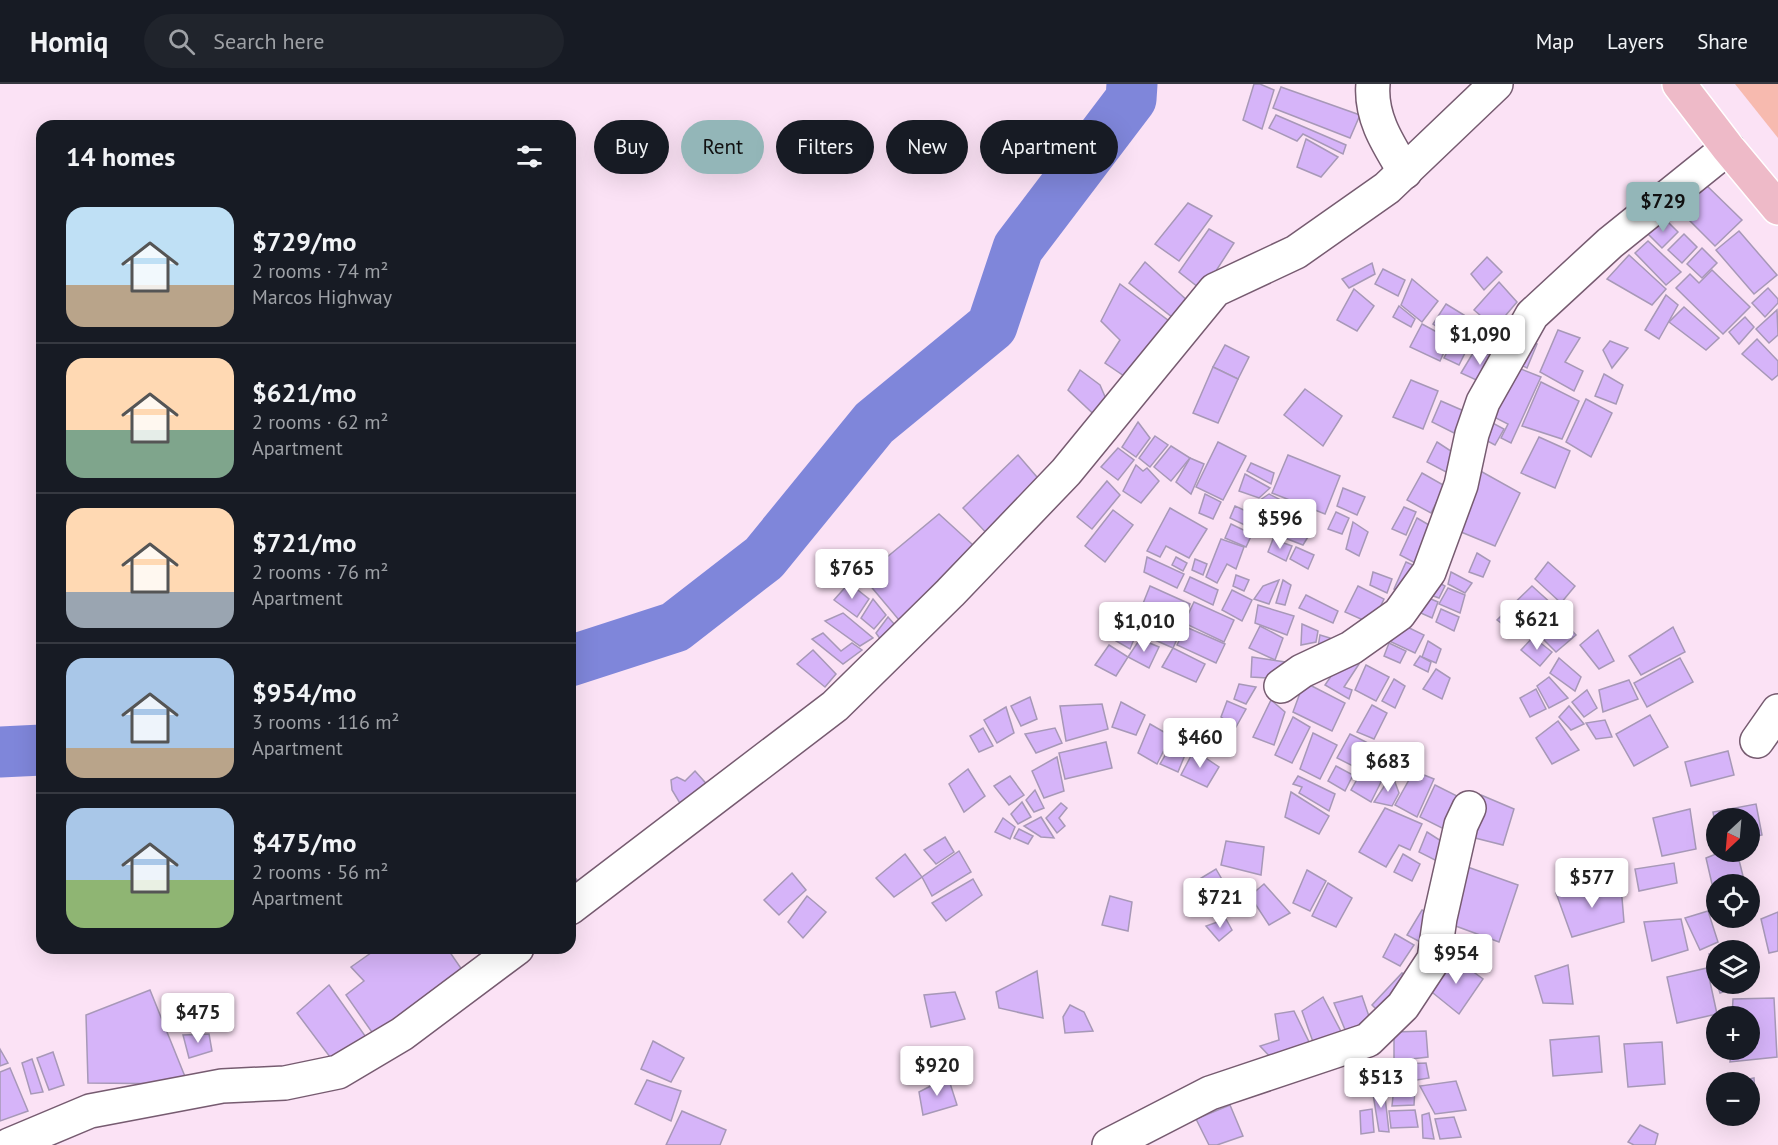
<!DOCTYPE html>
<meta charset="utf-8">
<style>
body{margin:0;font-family:"PT Sans",sans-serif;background:#20242c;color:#f1f3f6;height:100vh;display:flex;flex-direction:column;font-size:22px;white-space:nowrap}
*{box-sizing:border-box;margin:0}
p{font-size:20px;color:#9ea1a6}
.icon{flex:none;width:33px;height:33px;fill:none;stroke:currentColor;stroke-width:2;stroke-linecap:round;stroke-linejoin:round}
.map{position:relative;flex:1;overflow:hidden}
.sheet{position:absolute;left:36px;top:36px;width:540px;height:834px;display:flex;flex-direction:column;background:#171b24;border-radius:18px;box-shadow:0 6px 24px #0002}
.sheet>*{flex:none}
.banner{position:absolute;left:594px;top:36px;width:570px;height:54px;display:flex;gap:12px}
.needle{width:39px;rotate:206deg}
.fabs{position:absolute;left:1706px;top:724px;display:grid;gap:12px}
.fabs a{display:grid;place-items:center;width:54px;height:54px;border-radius:50%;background:#171b24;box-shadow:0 6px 24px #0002;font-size:30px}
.price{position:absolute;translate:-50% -51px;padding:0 14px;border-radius:6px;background:#fff;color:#222;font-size:20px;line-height:39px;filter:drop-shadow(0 2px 3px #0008)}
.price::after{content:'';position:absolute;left:50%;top:36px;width:18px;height:14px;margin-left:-9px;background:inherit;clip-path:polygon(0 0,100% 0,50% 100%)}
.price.active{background:#93b6b8;color:#111}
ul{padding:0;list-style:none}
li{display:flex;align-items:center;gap:18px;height:150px;padding:0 30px}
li+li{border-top:2px solid #363941}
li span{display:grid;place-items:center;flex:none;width:168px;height:120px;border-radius:18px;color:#555}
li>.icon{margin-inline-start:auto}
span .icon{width:72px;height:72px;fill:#fffc;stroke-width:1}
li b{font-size:26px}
h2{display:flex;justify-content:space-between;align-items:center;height:72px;padding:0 30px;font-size:26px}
.pill{padding:0 21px;border-radius:27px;background:#171b24;box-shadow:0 6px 24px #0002;font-size:21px;line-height:54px}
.pill.active{background:#93b6b8;color:#111}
header{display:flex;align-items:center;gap:36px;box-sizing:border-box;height:84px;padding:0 30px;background:#171b24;border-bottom:2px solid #363941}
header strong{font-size:28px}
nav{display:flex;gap:33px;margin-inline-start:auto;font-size:21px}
.search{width:420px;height:54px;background:#20242c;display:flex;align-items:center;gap:15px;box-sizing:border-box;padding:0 21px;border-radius:33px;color:#9ea1a6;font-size:22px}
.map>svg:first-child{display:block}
.green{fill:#f7baaf}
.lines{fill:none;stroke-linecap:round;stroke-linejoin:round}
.river{stroke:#7f86da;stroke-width:51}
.building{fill:#d6b4f9;stroke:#a798b7;stroke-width:1.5}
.minor-casing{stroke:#765b70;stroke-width:36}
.major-casing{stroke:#fff;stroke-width:36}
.minor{stroke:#fff;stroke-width:33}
.major{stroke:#eebac8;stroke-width:33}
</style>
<header>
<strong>Homiq</strong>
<div class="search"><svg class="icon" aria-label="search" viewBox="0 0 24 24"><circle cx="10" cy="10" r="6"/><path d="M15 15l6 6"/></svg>Search here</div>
<nav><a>Map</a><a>Layers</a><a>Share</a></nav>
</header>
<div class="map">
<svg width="1778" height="1061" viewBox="0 0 1778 1061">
<rect width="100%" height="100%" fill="#fbe2f5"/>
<!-- green -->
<polygon class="green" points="1735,0 1778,0 1778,54"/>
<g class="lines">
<!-- river -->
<g class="river">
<polyline points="570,577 675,543 764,474 874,339 992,242 1018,164 1131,15 1132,0"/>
<polyline points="0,668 42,666"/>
</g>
</g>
<!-- building -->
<g class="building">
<polygon points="1254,0 1260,0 1274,6 1262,45 1243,36"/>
<polygon points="1281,3 1360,31 1350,54 1273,24"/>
<polygon points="1276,31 1346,61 1343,70 1303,50 1297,57 1269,44"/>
<polygon points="1306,55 1338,73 1321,93 1297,83"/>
<polygon points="1703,98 1742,136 1715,162 1677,124"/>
<polygon points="1188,119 1212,132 1179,177 1155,160"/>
<polygon points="1664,134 1678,148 1662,164 1648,150"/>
<polygon points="1209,145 1234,159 1203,207 1179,188"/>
<polygon points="1739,147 1777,191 1754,210 1716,166"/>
<polygon points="1684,150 1697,163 1682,179 1668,166"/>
<polygon points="1648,157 1681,188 1666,201 1635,169"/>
<polygon points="1702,164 1717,179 1702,194 1687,180"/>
<polygon points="1629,171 1666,205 1652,221 1607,195"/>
<polygon points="1487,173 1502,188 1484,206 1471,190"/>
<polygon points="1145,178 1190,219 1172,233 1129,199"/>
<polygon points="1372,179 1375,190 1349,204 1342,195"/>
<polygon points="1383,185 1405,196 1398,212 1375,200"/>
<polygon points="1712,186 1750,223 1723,250 1676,204 1690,190 1699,199"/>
<polygon points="1412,195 1438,217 1422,238 1401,221"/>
<polygon points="1499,198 1517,218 1495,244 1474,226"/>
<polygon points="1120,200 1173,240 1130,296 1105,279 1120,256 1101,237"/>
<polygon points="1768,204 1778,215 1778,219 1765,233 1752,219"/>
<polygon points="1354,205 1374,222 1357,247 1337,236"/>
<polygon points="1666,211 1678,221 1659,255 1645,246"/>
<polygon points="1446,220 1464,231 1450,252 1433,240"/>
<polygon points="1399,222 1415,235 1411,243 1393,233"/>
<polygon points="1684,223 1719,254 1706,266 1669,238"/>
<polygon points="1777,226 1778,251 1769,259 1756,245"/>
<polygon points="1745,233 1754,243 1739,260 1729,248"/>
<polygon points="1422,240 1450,255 1440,277 1410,263"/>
<polygon points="1488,246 1505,259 1500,272 1477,257"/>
<polygon points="1558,246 1580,254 1565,278 1583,287 1574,307 1540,288"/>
<polygon points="1454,255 1468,263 1459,281 1444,274"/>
<polygon points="1757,255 1778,277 1778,291 1772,296 1742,270"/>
<polygon points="1525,256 1537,260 1527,284 1513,277"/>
<polygon points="1610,257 1628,264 1612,284 1603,266"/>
<polygon points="1225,261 1249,273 1238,295 1213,283"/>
<polygon points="1476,264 1498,275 1485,300 1461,289"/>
<polygon points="1511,281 1541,293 1511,359 1501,354 1508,340 1486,329"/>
<polygon points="1213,283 1238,295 1218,339 1193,329"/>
<polygon points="1080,286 1100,301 1109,322 1101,337 1068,306"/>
<polygon points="1604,290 1623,301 1616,320 1595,312"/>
<polygon points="1411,296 1438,307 1423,345 1393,333"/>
<polygon points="1541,298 1579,317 1562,355 1522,342"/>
<polygon points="1305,305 1342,332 1323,362 1284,331"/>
<polygon points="1586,315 1612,329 1591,373 1566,358"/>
<polygon points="1441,317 1464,327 1454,349 1432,338"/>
<polygon points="1485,335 1504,345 1495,361 1476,351"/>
<polygon points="1138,338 1150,354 1136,373 1122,363"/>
<polygon points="1155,352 1168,361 1150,383 1139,374"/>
<polygon points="1539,353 1570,367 1555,404 1521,389"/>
<polygon points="1218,358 1246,372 1223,416 1196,403"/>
<polygon points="1437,358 1457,371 1448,389 1427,378"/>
<polygon points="1171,362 1190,374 1171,397 1154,383"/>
<polygon points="1118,364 1134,376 1118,396 1101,383"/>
<polygon points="1018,371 1043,400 991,454 963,424"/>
<polygon points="1288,371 1340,392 1325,430 1272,409"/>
<polygon points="1190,374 1204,380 1191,410 1176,398"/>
<polygon points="1251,379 1274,389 1271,400 1247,387"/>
<polygon points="1136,381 1143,387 1147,384 1159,397 1141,419 1123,407"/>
<polygon points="1475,384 1520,409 1495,462 1461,448"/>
<polygon points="1422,389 1445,402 1431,429 1407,416"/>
<polygon points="1245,390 1270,404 1259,414 1239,407"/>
<polygon points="1107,397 1120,411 1092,445 1077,433"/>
<polygon points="1343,404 1365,413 1357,431 1337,422"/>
<polygon points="1205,410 1221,418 1213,435 1199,429"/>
<polygon points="1269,410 1279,415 1271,434 1250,424 1252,417 1257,418"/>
<polygon points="1235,422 1259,433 1253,445 1230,434"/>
<polygon points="1404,423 1416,428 1406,451 1392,445"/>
<polygon points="1170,424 1207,445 1189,474 1166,462 1160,473 1147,467"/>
<polygon points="1113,426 1133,441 1105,478 1085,462"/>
<polygon points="1336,428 1349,434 1342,450 1328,445"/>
<polygon points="939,430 973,461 899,536 863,493"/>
<polygon points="1417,434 1436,445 1417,480 1400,471"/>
<polygon points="1286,435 1311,448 1303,461 1277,451"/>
<polygon points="1353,438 1368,448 1359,472 1346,465"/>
<polygon points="1231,440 1252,450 1246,463 1225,454"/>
<polygon points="1221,455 1244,463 1236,485 1227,480 1217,499 1206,493"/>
<polygon points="1273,455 1292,462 1286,477 1268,468"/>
<polygon points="1296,463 1314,471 1308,485 1290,475"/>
<polygon points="1477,469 1490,477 1483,493 1469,488"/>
<polygon points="1147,473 1184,490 1177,504 1144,488"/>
<polygon points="1176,473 1187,479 1183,487 1172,481"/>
<polygon points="1195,475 1207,480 1203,491 1192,486"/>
<polygon points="1406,478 1422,485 1409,511 1394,505"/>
<polygon points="1548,478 1575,502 1561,519 1535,495"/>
<polygon points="1373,488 1392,495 1387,509 1370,501"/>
<polygon points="1451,488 1472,499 1465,509 1448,500"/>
<polygon points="1236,491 1249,496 1244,507 1233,502"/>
<polygon points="1190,493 1218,506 1213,521 1184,507"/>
<polygon points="1279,496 1269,520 1254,515 1263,502"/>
<polygon points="1283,496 1291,501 1285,521 1276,519"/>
<polygon points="1434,496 1445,502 1439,514 1425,509"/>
<polygon points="849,499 869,515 857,533 834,516"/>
<polygon points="1150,502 1190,520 1182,540 1142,522"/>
<polygon points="1358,502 1384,515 1372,540 1345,528"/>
<polygon points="1532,502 1553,521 1521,554 1497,536"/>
<polygon points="1448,504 1465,511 1460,529 1439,520"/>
<polygon points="1232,506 1252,516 1242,537 1222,526"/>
<polygon points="1306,511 1338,527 1333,539 1299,524"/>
<polygon points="1424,512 1438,518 1432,534 1414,526"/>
<polygon points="873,515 886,531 874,545 861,534"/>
<polygon points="1194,518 1234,536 1224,558 1184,539"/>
<polygon points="1258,521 1294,532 1287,551 1255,539"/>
<polygon points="1142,524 1183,542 1173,564 1132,546"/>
<polygon points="1441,525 1459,533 1454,547 1436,538"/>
<polygon points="843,529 873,554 860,562 825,537"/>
<polygon points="1555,529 1576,551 1556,568 1537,549"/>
<polygon points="888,533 895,541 881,556 876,549"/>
<polygon points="1399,539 1424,551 1415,569 1387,556"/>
<polygon points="1302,540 1318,547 1316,558 1301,561"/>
<polygon points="1260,542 1283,554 1275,576 1249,564"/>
<polygon points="1122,543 1137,548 1130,565 1116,557"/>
<polygon points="1186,543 1225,560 1216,579 1177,561"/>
<polygon points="1673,543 1685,568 1641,591 1629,572"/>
<polygon points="1598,546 1614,577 1599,585 1580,561"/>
<polygon points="823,549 841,567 852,559 862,566 843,580 812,555"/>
<polygon points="1320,551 1330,554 1329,561 1318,563"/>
<polygon points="1533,553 1552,568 1540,582 1521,566"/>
<polygon points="1140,555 1159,563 1149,584 1128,573"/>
<polygon points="1428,557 1441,565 1436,579 1422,573"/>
<polygon points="1389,559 1406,567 1400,579 1384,572"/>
<polygon points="1109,561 1128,573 1116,592 1095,581"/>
<polygon points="1173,564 1205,580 1196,598 1162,583"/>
<polygon points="813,566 836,590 825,603 797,580"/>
<polygon points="1420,572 1431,578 1428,588 1414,581"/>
<polygon points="1252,573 1285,578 1285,595 1251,593"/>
<polygon points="1344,573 1359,580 1344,603 1352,606 1349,615 1325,601"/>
<polygon points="1559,574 1581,593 1575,607 1550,589"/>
<polygon points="1680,574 1693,598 1647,623 1634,599"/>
<polygon points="1366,581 1389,593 1376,617 1355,606"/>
<polygon points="1436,585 1450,594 1442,615 1423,605"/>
<polygon points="1549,593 1568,614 1549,624 1537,602"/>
<polygon points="1394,595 1405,602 1395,624 1382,617"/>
<polygon points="1629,596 1638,615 1603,628 1599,606"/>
<polygon points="1304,598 1345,619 1332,647 1293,628"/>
<polygon points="1239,600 1256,603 1246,620 1234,615"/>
<polygon points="1536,605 1546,625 1530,633 1520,614"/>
<polygon points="1587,606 1597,624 1584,633 1572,618"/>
<polygon points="1030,613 1037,635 1021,642 1011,622"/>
<polygon points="1271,616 1285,628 1274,661 1253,653"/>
<polygon points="1227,617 1246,625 1236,643 1221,633"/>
<polygon points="1121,618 1145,631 1136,651 1112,643"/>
<polygon points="1102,620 1108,645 1066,657 1060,622"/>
<polygon points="1372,621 1387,629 1374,655 1357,648"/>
<polygon points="1569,622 1584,640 1571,646 1559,633"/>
<polygon points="1006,623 1014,649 997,659 984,636"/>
<polygon points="1650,631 1668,663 1634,682 1616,650"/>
<polygon points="1293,633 1310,643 1292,679 1275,671"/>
<polygon points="1605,636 1612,653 1596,655 1586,639"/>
<polygon points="1558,637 1579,666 1552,680 1536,654"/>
<polygon points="1150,640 1171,652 1157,680 1138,669"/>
<polygon points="983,644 993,662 979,668 970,652"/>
<polygon points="1055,644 1062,659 1036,669 1025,650"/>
<polygon points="1313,649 1337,661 1320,695 1300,685"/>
<polygon points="1350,650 1372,661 1359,685 1337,674"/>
<polygon points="1106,658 1112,684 1065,695 1059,669"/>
<polygon points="1173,658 1187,666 1178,688 1160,680"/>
<polygon points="1194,666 1219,683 1207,703 1181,691"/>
<polygon points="1373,667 1383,672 1379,678 1389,682 1371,718 1351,706"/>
<polygon points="1728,667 1734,691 1691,702 1685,678"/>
<polygon points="1057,673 1064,707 1044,714 1032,687"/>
<polygon points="1336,682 1353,691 1345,707 1328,697"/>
<polygon points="968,685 985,712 964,728 949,700"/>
<polygon points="695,687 711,705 684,726 672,706 671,696 677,693 685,697"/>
<polygon points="1414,687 1434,695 1417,733 1395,721"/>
<polygon points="1392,690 1399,709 1392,722 1374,718"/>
<polygon points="1010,692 1024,711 1009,721 994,702"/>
<polygon points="1298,692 1335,710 1329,727 1299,709 1302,703 1293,700"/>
<polygon points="1435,701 1463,715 1448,747 1420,733"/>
<polygon points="1035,706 1044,724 1034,728 1026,716"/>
<polygon points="1291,708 1329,732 1319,750 1285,733"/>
<polygon points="1481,711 1514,725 1503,761 1463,751"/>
<polygon points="1022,718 1031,733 1018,740 1011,730"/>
<polygon points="1061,719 1067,724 1059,734 1065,742 1057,749 1046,734"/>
<polygon points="1756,720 1762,751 1749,754 1749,735 1716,735 1716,746 1713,728"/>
<polygon points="1385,724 1422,740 1410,766 1399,761 1386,783 1359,768"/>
<polygon points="1690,725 1696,765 1662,772 1653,734"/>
<polygon points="1041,733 1054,754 1041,753 1024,742"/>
<polygon points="1003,734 1015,743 1010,755 995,748"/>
<polygon points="1019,745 1033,752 1028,760 1014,754"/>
<polygon points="1427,748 1449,762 1439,778 1419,768"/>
<polygon points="945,753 954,768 936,780 924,766"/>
<polygon points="1226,757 1264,763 1261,791 1221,781"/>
<polygon points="959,767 971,788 932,812 922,793"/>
<polygon points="1721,768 1737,768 1743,792 1712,800 1706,774"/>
<polygon points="905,770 922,793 894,813 876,794"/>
<polygon points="1403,770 1420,780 1412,797 1394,788"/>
<polygon points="1674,779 1677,799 1639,807 1635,785"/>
<polygon points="1462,781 1518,801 1499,858 1442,837"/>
<polygon points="1216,785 1235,818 1217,827 1193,799"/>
<polygon points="1307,786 1326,797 1310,827 1293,819"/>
<polygon points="570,787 583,804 570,813"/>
<polygon points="792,789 806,806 779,831 764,816"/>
<polygon points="973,795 982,811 946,837 932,819"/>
<polygon points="1328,799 1352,814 1336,843 1312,832"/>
<polygon points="1264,800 1290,829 1269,841 1250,812"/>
<polygon points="1621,802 1624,838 1572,853 1556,809"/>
<polygon points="807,812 826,828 803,854 788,838"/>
<polygon points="1110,812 1132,818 1128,847 1102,841"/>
<polygon points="1422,826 1437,834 1424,860 1407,851"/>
<polygon points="1708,827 1718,858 1700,866 1685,834"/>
<polygon points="1778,828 1778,867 1769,869 1761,835"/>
<polygon points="1226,835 1232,846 1219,857 1206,842"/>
<polygon points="1681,835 1688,866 1652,877 1644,838"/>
<polygon points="1395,850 1414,861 1400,882 1383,873"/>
<polygon points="1738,860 1740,867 1717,867"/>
<polygon points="378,864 447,864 467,893 376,954 346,911 364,897 351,883"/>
<polygon points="1716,868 1716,895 1709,870"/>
<polygon points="1453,873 1483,895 1459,930 1428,905"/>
<polygon points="1568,881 1573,920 1543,919 1535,892"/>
<polygon points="1707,884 1717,930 1677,939 1667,893"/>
<polygon points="1037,887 1043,934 999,924 996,908"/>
<polygon points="1402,889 1414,895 1382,931 1372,921"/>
<polygon points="1717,900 1746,900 1720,909"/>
<polygon points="329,901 368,956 336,981 297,929"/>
<polygon points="150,906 188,1000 88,999 86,931"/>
<polygon points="955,908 965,935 931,943 924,911"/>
<polygon points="1362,912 1372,941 1346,948 1334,919"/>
<polygon points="1323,913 1347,959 1318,972 1302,927"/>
<polygon points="1774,914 1777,973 1730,978 1731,966 1749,966 1749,933 1732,933 1733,915"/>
<polygon points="1070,921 1084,928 1093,947 1065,949 1063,933"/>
<polygon points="1294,927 1311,962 1275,978 1260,962 1279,956 1275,930"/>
<polygon points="1426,947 1428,973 1394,977 1394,948"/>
<polygon points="209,950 212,967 189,974 183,951"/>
<polygon points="1599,952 1602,988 1553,992 1550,956"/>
<polygon points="653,957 684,974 671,998 641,985"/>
<polygon points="1662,958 1665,1000 1628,1003 1624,960"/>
<polygon points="0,965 8,979 0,982"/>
<polygon points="53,968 64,1001 49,1006 37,974"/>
<polygon points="32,975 43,1008 31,1010 22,979"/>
<polygon points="1426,979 1429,994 1399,999 1402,980"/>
<polygon points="1380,981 1382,998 1361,1001 1354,990"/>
<polygon points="10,984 28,1027 0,1037 0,988"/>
<polygon points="948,993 957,1021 923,1031 919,1008"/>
<polygon points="1754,994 1756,1025 1749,1025 1749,999 1731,999"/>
<polygon points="647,996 681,1007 671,1037 635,1020"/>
<polygon points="1456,997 1466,1026 1435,1030 1420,1002"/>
<polygon points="1394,1003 1415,1003 1414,1021 1392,1022"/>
<polygon points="1372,1004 1384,1004 1389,1048 1379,1047"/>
<polygon points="1230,1021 1243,1052 1217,1061 1209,1061 1196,1035"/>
<polygon points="1372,1025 1374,1048 1361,1050 1360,1027"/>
<polygon points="1415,1026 1418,1043 1391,1044 1389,1027"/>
<polygon points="682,1027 726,1046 720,1061 666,1061"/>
<polygon points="1429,1029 1434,1055 1423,1054 1422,1031"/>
<polygon points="1454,1033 1461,1053 1440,1055 1435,1035"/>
<polygon points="1640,1041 1658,1050 1655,1061 1634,1061 1628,1058"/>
</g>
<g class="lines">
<!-- minor casing -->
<g class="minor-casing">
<g id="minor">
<path d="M 1373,0 C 1370,33 1388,60 1405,88"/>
<polyline points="1281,602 1302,587 1351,564 1399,530 1429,488 1461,401 1472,350 1483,318 1532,231 1610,159 1728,64"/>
<polyline points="1757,657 1778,627"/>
<polyline points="570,824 835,622 950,509 1066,388 1215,206 1296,168 1387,104 1496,0"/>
<polyline points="9,1061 90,1027 222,1002 285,999 338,988 402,950 517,864"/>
<polyline points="1109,1061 1210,1009 1368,956 1403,922 1434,875 1440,834 1461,741 1469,724"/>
</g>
</g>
<!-- major casing -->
<g class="major-casing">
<polyline id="major" points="1679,0 1728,64 1778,124"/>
</g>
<!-- minor -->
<use href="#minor" class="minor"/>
<!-- major -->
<use href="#major" class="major"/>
</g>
</svg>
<div class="fabs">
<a><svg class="needle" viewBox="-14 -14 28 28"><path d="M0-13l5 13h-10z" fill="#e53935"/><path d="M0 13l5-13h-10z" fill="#9ea1a6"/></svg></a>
<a><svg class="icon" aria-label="locate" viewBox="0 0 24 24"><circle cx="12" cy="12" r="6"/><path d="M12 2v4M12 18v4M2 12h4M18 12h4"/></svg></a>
<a><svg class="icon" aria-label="layers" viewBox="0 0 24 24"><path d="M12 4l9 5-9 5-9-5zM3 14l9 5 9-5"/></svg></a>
<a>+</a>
<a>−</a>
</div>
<b class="price active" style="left:1663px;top:149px">$729</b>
<b class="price" style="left:1480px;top:282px">$1,090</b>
<b class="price" style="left:1280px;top:466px">$596</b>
<b class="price" style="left:852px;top:516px">$765</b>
<b class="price" style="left:1537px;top:567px">$621</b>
<b class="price" style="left:1144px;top:569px">$1,010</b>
<b class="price" style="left:1200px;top:685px">$460</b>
<b class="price" style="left:1388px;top:709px">$683</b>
<b class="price" style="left:1592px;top:825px">$577</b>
<b class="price" style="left:1220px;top:845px">$721</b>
<b class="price" style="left:1456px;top:901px">$954</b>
<b class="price" style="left:198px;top:960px">$475</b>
<b class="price" style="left:937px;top:1013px">$920</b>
<b class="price" style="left:1381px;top:1025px">$513</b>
<div class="banner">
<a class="pill">Buy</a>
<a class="pill active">Rent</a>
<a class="pill">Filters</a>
<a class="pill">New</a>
<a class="pill">Apartment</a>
</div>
<section class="sheet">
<h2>14 homes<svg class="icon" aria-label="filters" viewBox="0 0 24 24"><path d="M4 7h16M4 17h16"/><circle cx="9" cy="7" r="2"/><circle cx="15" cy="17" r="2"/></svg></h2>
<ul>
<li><span style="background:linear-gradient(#bfe0f5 65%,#b9a48a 0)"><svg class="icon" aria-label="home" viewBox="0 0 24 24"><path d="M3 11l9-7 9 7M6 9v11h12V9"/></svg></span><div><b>$729/mo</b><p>2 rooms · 74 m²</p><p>Marcos Highway</p></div></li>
<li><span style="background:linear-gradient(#ffd9b3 60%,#7fa58c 0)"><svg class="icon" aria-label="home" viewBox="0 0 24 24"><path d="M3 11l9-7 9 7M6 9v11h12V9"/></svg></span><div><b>$621/mo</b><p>2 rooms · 62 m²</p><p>Apartment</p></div></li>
<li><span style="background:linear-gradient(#ffd9b3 70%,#9aa5b1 0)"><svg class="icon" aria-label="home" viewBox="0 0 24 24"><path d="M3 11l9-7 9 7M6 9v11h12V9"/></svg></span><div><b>$721/mo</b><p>2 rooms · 76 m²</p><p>Apartment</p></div></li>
<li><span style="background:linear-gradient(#a9c7e8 75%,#b9a48a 0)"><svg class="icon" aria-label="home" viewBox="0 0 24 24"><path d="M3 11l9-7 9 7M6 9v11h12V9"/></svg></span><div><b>$954/mo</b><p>3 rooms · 116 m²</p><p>Apartment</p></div></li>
<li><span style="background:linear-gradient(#a9c7e8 60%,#8fb573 0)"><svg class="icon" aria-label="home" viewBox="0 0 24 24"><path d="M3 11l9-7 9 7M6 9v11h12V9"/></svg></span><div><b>$475/mo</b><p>2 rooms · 56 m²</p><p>Apartment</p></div></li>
</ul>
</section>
</div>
